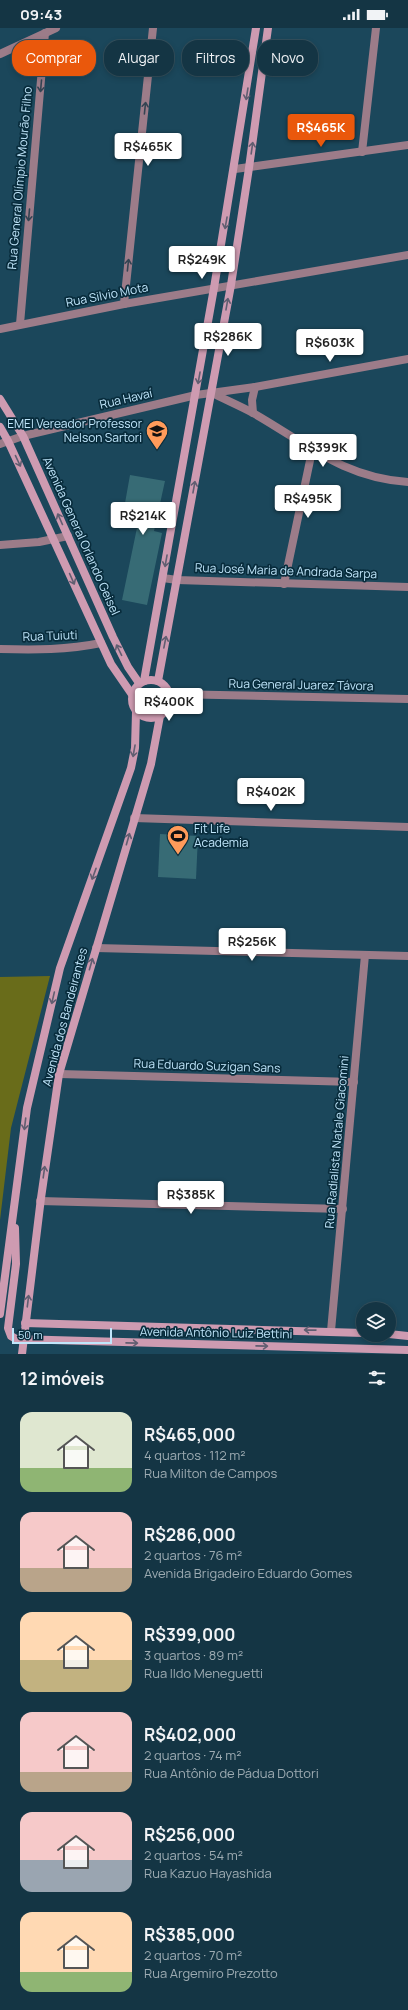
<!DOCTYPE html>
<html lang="pt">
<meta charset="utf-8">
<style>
body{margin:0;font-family:Manrope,sans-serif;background:#1d3d4b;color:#f1f3f6;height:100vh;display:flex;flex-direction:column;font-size:15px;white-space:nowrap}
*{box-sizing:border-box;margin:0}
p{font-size:13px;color:#9dabb2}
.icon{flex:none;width:22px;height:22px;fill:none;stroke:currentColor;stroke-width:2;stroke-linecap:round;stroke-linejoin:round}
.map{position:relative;height:1326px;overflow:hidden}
.sheet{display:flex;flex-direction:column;background:#143544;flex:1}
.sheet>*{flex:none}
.hud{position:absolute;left:12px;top:12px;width:384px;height:36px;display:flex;gap:8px}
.tools{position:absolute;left:356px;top:1274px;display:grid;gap:8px}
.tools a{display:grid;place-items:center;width:40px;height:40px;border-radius:50%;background:#143544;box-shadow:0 2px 6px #0003,0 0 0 1px #33505d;font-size:20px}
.scale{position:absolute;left:12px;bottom:10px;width:100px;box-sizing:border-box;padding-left:4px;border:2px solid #c0e6fb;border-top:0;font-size:11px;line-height:14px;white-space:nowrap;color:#c0e6fb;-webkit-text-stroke:3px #082c3c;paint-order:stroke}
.price{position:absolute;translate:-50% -34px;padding:0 9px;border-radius:4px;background:#fff;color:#222;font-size:13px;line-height:26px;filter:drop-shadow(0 1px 2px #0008)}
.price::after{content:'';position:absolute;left:50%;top:24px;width:12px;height:9px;margin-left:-6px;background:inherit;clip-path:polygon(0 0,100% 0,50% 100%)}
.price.current{background:#ea580c;color:#fff}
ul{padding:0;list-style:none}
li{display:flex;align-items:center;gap:12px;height:100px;padding:0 20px}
li span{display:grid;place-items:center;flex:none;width:112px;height:80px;border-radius:12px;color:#555}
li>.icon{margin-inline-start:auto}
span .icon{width:48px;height:48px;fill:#fffc;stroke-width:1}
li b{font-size:17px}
h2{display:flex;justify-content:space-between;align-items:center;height:48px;padding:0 20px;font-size:17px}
.pill{padding:0 14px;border-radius:16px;background:#143544;box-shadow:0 2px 6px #0003,0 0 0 1px #33505d;font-size:14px;line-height:36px}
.pill.current{background:#ea580c;color:#fff}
.status{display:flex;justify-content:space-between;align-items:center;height:28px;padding:0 20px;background:#143544;direction:ltr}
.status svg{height:11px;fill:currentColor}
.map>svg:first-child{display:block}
.green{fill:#696c1a}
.building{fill:#376b75}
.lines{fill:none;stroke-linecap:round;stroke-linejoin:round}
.street{stroke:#9c7c89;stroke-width:8}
.secondary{stroke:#ce9bb1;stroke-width:8}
.oneway{stroke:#344453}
.oneway2{stroke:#615e71}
.labels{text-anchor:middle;stroke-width:3.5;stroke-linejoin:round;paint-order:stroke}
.street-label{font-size:12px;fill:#c0e6fb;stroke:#082c3c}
.poi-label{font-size:12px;fill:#c0e6fb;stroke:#082c3c;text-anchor:end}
</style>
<div class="status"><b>09:43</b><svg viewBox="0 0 49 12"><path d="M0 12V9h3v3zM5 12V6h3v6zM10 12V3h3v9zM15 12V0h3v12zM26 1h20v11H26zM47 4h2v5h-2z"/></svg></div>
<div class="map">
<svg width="408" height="1326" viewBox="0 0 408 1326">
<rect width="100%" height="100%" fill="#1b475b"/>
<!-- green -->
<polygon class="green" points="50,948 11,1100 0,1192 0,949"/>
<!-- building -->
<g class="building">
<polygon points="130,447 165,453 154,503 162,505 147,577 122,572 138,495 122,492"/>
<polygon points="160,806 198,808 196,851 158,849"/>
</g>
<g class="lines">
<!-- street -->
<g class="street">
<polyline points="0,26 56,0"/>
<polyline points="362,124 376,0"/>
<polyline points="235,141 408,117"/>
<polyline points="124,276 153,0"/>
<polyline points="20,296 45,5"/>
<polyline points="0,301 124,276 408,227"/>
<path d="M 212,365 C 226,372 240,378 253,385 C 306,415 343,450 408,454"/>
<polyline points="253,385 252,372 255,359"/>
<polyline points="0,416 23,408 196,367 255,359 408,331"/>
<polyline points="0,517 39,514 68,508"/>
<polyline points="163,550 177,552 408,559"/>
<polyline points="284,556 312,423"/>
<path d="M 0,621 C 35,622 67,622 101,615"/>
<polyline points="170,666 408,671"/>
<polyline points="134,790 408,799"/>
<polyline points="96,920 408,928"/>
<polyline points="59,1046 354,1054"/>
<polyline points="40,1173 343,1181"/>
<polyline points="331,1303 365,927"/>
</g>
<!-- secondary -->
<g class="secondary">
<polyline points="0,371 23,408 113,609 128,639 139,655"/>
<polyline points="0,399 8,413 111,636 133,668"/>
<circle cx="151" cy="671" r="19"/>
<polyline points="144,653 214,260 256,0"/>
<polyline points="158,653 231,257 249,140 268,0"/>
<polyline points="15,1200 16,1236 8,1300 11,1308 16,1311 408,1322"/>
<polyline points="0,1286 27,1080 60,940 131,740 135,720 136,684"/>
<polyline points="25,1295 363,1305"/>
<polyline points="389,1306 408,1308"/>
<polyline points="22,1326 41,1170 59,1046 151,736 160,688"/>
</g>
</g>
<!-- one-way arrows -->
<defs><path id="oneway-shaft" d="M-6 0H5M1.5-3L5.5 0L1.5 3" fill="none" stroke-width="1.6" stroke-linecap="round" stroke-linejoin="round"/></defs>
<g class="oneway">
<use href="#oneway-shaft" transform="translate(41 58) rotate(95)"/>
<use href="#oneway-shaft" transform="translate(145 80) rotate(-84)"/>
<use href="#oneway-shaft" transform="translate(29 187) rotate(95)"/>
<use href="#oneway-shaft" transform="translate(128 237) rotate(-84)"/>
</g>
<g class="oneway2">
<use href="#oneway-shaft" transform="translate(247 66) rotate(99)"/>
<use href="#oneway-shaft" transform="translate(252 120) rotate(-82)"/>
<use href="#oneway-shaft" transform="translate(226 195) rotate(100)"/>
<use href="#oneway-shaft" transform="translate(227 276) rotate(-80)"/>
<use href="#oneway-shaft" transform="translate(199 350) rotate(100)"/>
<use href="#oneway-shaft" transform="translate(18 433) rotate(65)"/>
<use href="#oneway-shaft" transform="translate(194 459) rotate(-80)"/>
<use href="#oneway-shaft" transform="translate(60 491) rotate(-114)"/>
<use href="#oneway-shaft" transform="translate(166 533) rotate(100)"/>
<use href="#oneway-shaft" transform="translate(72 551) rotate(66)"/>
<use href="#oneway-shaft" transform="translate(165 614) rotate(-79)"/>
<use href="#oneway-shaft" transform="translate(119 622) rotate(-116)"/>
<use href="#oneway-shaft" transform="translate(134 723) rotate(100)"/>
<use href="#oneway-shaft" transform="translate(128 811) rotate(-74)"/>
<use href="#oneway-shaft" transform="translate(94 846) rotate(110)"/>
<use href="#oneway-shaft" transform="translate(91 936) rotate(-74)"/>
<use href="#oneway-shaft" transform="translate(53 970) rotate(103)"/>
<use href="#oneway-shaft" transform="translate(25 1096) rotate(97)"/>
<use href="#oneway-shaft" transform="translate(44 1144) rotate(-82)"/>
<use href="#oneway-shaft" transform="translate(28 1273) rotate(-83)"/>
<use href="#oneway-shaft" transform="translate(310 1302) rotate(-179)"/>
<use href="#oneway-shaft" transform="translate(132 1315) rotate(1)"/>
<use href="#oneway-shaft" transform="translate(262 1318) rotate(1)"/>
</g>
<!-- icons -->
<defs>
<g id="school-pin" transform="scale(1.15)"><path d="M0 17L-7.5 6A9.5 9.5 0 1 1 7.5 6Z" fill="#ff9b5a" stroke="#082c3c"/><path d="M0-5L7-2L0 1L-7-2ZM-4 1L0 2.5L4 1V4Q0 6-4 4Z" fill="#111"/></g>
<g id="stadium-pin" transform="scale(1.15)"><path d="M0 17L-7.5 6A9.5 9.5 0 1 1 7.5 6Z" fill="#ff9b5a" stroke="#082c3c"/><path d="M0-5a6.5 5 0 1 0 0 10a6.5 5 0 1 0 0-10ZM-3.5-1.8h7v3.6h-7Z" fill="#111"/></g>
</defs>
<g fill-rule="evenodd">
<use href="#school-pin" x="157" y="403"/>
<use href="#stadium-pin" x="178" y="808"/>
</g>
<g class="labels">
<!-- street labels -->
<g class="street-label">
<text transform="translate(20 150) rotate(-85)" y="4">Rua General Olímpio Mourão Filho</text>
<text transform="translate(107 267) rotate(-11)" y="4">Rua Silvio Mota</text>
<text transform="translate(126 371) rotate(-13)" y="4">Rua Havaí</text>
<text transform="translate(81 508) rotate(66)" y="4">Avenida General Orlando Geisel</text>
<text transform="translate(286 543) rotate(2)" y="4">Rua José Maria de Andrada Sarpa</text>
<text transform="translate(50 608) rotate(-2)" y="4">Rua Tuiuti</text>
<text transform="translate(301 657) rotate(1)" y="4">Rua General Juarez Távora</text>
<text transform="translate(65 989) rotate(-75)" y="4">Avenida dos Bandeirantes</text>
<text transform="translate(207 1038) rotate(2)" y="4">Rua Eduardo Suzigan Sans</text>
<text transform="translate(337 1114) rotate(-85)" y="4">Rua Radialista Natale Giacomini</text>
<text transform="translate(216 1305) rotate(1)" y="4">Avenida Antônio Luiz Bettini</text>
</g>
<!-- poi labels -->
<g class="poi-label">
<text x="142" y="400">EMEI Vereador Professor<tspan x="142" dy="14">Nelson Sartori</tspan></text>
<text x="194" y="805" text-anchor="start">Fit Life<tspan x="194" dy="14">Academia</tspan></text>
</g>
</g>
</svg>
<div class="tools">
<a><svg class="icon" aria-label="layers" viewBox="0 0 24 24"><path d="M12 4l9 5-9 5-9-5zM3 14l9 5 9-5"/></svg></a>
</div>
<div class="scale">50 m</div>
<b class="price current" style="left:321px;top:120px">R$465K</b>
<b class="price" style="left:148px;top:139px">R$465K</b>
<b class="price" style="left:202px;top:252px">R$249K</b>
<b class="price" style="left:228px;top:329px">R$286K</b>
<b class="price" style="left:330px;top:335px">R$603K</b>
<b class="price" style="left:323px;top:440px">R$399K</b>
<b class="price" style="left:308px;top:491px">R$495K</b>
<b class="price" style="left:143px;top:508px">R$214K</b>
<b class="price" style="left:169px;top:694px">R$400K</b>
<b class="price" style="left:271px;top:784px">R$402K</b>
<b class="price" style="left:252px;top:934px">R$256K</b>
<b class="price" style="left:191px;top:1187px">R$385K</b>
<div class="hud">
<a class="pill current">Comprar</a>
<a class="pill">Alugar</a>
<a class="pill">Filtros</a>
<a class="pill">Novo</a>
</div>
</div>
<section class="sheet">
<h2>12 imóveis<svg class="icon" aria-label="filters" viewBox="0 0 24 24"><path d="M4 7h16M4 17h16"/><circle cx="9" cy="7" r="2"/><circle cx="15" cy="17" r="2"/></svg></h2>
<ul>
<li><span style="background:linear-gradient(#dfe7d0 70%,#8fb573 0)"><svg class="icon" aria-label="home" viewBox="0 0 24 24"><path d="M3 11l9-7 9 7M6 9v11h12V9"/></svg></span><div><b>R$465,000</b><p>4 quartos · 112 m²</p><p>Rua Milton de Campos</p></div></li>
<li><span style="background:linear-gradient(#f6c9c9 70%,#b9a48a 0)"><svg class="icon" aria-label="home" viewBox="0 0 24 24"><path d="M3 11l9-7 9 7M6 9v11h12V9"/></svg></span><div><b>R$286,000</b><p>2 quartos · 76 m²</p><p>Avenida Brigadeiro Eduardo Gomes</p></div></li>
<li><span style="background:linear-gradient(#ffd9b3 60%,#c2b280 0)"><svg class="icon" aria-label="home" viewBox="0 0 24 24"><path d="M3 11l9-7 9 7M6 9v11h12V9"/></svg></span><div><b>R$399,000</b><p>3 quartos · 89 m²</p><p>Rua Ildo Meneguetti</p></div></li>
<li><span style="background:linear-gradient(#f6c9c9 75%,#b9a48a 0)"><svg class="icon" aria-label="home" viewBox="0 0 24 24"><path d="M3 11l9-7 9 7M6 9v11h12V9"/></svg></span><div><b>R$402,000</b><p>2 quartos · 74 m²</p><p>Rua Antônio de Pádua Dottori</p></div></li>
<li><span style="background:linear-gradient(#f6c9c9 60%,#9aa5b1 0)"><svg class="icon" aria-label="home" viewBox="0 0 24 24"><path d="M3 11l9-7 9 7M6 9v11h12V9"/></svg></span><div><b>R$256,000</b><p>2 quartos · 54 m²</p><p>Rua Kazuo Hayashida</p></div></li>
<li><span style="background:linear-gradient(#ffd9b3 75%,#8fb573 0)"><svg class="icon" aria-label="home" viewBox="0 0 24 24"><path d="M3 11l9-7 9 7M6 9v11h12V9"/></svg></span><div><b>R$385,000</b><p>2 quartos · 70 m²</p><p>Rua Argemiro Prezotto</p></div></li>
</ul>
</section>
